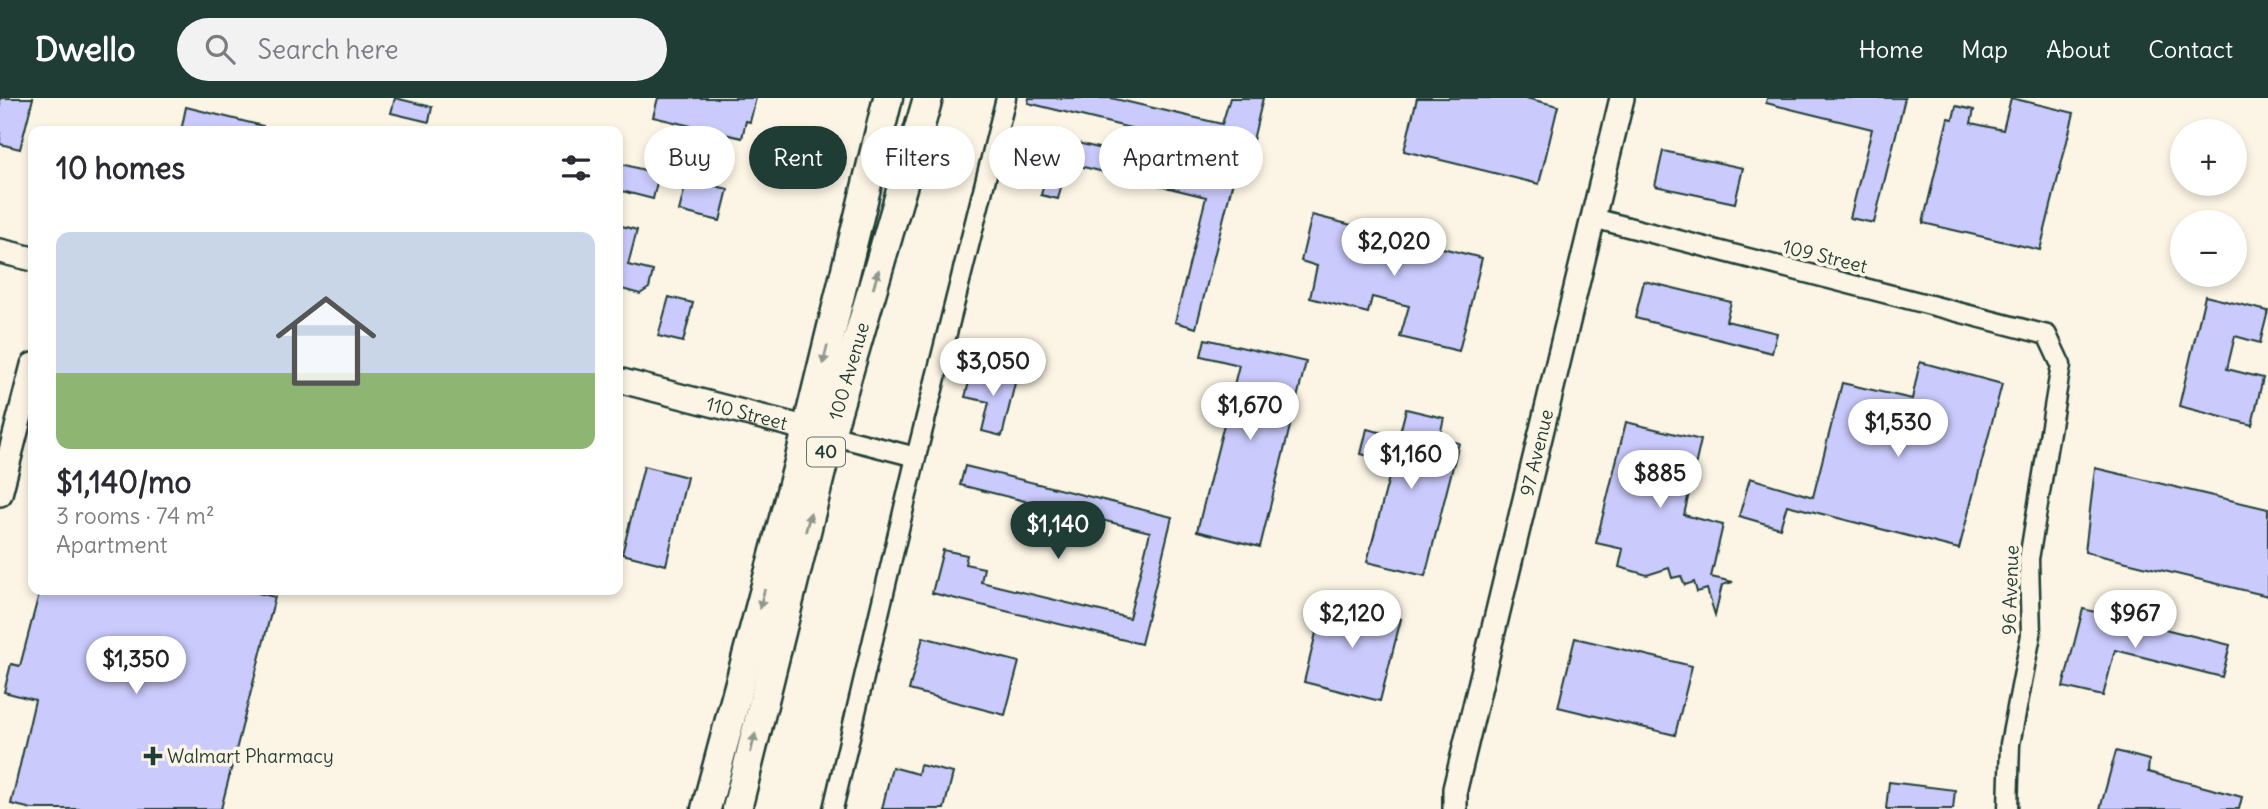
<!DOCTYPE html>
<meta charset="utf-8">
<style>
body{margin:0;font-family:Delius,sans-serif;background:#f2f2f3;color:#2b2b33;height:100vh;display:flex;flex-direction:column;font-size:26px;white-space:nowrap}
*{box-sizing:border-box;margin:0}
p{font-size:23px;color:#7c7c81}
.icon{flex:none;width:38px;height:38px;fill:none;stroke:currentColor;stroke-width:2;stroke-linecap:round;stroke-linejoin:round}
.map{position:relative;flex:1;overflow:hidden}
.side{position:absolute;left:28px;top:28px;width:595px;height:469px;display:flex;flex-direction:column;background:#fff;border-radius:14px;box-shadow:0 4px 10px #0003}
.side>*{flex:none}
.guide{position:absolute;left:644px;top:28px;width:665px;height:63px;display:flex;gap:14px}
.buttons{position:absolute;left:2170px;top:21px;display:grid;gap:14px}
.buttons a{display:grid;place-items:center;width:77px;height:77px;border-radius:50%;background:#fff;box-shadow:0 4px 10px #0003;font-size:35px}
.price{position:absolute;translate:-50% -60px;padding:0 16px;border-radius:24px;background:#fff;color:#222;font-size:23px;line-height:46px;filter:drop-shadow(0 2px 4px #0008)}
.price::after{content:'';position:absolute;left:50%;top:42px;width:21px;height:16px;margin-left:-10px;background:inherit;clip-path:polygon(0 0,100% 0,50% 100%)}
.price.current{background:#1f3d34;color:#fff}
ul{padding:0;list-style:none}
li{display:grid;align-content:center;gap:14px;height:371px;padding:0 28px}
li+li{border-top:2px solid #e1e1e2}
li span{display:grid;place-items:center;height:217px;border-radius:14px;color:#555}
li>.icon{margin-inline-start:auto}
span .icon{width:126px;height:126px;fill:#fffc;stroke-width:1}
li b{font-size:30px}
h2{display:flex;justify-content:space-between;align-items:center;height:84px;padding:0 28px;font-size:30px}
.tag{padding:0 24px;border-radius:32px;background:#fff;box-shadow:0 4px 10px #0003;font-size:24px;line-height:63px}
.tag.current{background:#1f3d34;color:#fff}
header{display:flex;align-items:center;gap:42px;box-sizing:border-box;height:98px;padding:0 35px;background:#1f3d34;color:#fff}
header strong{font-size:33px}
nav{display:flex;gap:38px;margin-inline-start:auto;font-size:24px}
.search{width:490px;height:63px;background:#f2f2f3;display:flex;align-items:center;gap:18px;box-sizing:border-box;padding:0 24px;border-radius:38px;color:#7c7c81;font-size:26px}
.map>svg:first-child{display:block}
.building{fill:#cacafd;stroke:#1f3d34;stroke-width:2}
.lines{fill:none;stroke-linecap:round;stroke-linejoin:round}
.minor-casing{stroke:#1f3d34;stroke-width:23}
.tertiary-casing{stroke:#1f3d34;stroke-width:28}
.primary-casing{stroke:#1f3d34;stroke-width:33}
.minor{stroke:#fcf5e5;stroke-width:18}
.tertiary{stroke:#fcf5e5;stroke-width:23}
.primary{stroke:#fcf5e5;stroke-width:28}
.oneway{fill:#8e998c}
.poi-dot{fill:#1f3d34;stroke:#fcf5e5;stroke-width:2.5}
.labels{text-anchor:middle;stroke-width:7;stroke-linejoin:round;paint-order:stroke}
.shield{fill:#fcf5e5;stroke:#617469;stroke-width:2}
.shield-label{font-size:18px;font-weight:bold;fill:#1f3d34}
.street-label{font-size:19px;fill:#1f3d34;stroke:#fcf5e5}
.poi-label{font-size:19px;fill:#1f3d34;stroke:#fcf5e5;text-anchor:start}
</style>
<header>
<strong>Dwello</strong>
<div class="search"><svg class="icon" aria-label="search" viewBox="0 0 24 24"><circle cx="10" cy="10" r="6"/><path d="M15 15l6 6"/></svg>Search here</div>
<nav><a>Home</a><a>Map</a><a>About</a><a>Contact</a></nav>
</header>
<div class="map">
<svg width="2268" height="711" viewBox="0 0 2268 711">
<rect width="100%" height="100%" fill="#fcf5e5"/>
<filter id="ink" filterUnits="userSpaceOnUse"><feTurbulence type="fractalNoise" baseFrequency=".0143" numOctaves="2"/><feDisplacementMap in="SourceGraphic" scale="14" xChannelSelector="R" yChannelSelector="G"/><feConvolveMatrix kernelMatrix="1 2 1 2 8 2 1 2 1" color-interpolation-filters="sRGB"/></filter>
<g filter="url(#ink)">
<!-- building -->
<g class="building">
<polygon points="0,0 33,0 20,51 0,46"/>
<polygon points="395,0 432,9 429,24 391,15"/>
<polygon points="658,0 756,0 750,24 746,23 742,40 653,19"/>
<polygon points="1029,0 1111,0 1222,26 1230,0 1263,0 1249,59 1028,5"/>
<polygon points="1417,0 1526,0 1558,8 1539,86 1404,53"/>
<polygon points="1767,0 1905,0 1874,125 1850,120 1872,31 1766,5"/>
<polygon points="2011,0 2074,15 2040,152 1923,125 1948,20 1953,21 1956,8 1974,12 1971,25 2003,32"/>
<polygon points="186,9 263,28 262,33 181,33"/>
<polygon points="1045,37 1233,83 1196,230 1175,224 1206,99 1067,65 1058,101 1041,97 1049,66 1039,64"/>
<polygon points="1663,53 1743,70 1735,105 1655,88"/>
<polygon points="618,65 659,76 653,101 618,92"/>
<polygon points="687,81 728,91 720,123 679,113"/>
<polygon points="1312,117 1482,160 1459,253 1400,239 1409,208 1372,199 1368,215 1310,200 1317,168 1301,163"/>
<polygon points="618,127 637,132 628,167 653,173 649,190 640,196 618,190"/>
<polygon points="1644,183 1731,204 1726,223 1777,235 1772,255 1635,220"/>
<polygon points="2205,198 2268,213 2260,245 2235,238 2227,271 2263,280 2252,327 2179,308"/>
<polygon points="669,199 693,205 683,244 658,238"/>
<polygon points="1205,241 1306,264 1260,449 1197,433 1239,267 1201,258"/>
<polygon points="1920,264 2002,286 1959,451 1787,407 1780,430 1739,418 1750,380 1813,399 1842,285 1912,301"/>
<polygon points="998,272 1017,277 1002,338 982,333 989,304 965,299 972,273 996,279"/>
<polygon points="1406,311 1444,320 1439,341 1459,345 1425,478 1367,464 1393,364 1361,356 1367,331 1399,339"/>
<polygon points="1626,324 1701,342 1684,417 1723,427 1711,479 1733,484 1722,487 1715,517 1707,491 1697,494 1694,484 1685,487 1681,478 1672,480 1669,470 1647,477 1619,469 1623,451 1596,445"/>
<polygon points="644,368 687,379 666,467 622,456"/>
<polygon points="965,368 1172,419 1141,546 932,495 943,452 967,457 965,466 984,470 981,484 1129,520 1150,434 960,387"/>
<polygon points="2095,370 2268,411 2268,498 2085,454"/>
<polygon points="40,492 245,492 275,499 221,711 32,711 11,706 35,602 4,594 11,566 20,568"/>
<polygon points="1324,502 1401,521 1380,603 1304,584"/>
<polygon points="2083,511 2230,547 2222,579 2115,552 2103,598 2063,589"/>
<polygon points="923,539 1019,564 1005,617 909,592"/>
<polygon points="1575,540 1692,568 1675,637 1558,609"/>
<polygon points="2116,653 2149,662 2148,674 2242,699 2239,711 2100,711"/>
<polygon points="920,667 953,675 944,711 882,711 892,669 918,676"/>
<polygon points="1889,684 1955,692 1953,711 1886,711"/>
</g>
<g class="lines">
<!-- minor casing -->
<g class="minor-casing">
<g id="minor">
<polyline points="1593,120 2047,237 2061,267 2029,461 2031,537 2010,646 2008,711"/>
<polyline points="830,337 916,359"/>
<polyline points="833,711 916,359 1006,0"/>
</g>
</g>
<!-- tertiary casing -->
<g class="tertiary-casing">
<g id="tertiary">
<polyline points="0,153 33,161"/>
<path id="s1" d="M 618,282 L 824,335"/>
<polyline points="0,396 33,267"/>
<path id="s2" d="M 1455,711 L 1455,691 L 1622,0"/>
</g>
</g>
<!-- primary casing -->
<g class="primary-casing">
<g id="primary">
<polyline points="706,711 799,364 888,0"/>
<path id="s3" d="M 737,711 L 830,337 L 928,0"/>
</g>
</g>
<!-- minor -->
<use href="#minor" class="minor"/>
<!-- tertiary -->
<use href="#tertiary" class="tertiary"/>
<!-- primary -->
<use href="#primary" class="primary"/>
</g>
<!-- one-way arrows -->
<defs><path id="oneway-solid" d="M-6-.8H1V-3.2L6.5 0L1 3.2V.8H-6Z" transform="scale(1.75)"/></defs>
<g class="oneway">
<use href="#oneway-solid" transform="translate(876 181) rotate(-74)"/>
<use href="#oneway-solid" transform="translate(825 257) rotate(104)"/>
<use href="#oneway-solid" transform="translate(808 424) rotate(-76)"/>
<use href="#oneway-solid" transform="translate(762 501) rotate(105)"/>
<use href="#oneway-solid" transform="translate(753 645) rotate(-76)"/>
</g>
</g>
<!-- markers -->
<path class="poi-dot" d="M149.5 647.5h7v7h7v7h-7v7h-7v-7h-7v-7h7z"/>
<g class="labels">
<!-- shield labels -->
<rect class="shield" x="807" y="339.5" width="38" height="29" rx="5"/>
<g class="shield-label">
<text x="826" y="360">40</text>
</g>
<!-- street labels -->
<g class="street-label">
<text transform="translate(1825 158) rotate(14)" y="7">109 Street</text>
<text dy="7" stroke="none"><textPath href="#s3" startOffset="452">100 Avenue</textPath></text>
<text dy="7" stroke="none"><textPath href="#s1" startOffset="133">110 Street</textPath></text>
<text dy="7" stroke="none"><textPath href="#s2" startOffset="366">97 Avenue</textPath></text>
<text transform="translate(2010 492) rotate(-88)" y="7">96 Avenue</text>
</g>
<!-- poi labels -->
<g class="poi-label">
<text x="167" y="665">Walmart Pharmacy</text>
</g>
</g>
</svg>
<div class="buttons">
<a>+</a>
<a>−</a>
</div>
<b class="price" style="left:1394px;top:180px">$2,020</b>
<b class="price" style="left:993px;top:300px">$3,050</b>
<b class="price" style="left:1250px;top:344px">$1,670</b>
<b class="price" style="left:1898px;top:361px">$1,530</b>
<b class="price" style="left:1411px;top:393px">$1,160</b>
<b class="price" style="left:1660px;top:412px">$885</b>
<b class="price current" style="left:1058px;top:463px">$1,140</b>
<b class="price" style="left:1352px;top:552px">$2,120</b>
<b class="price" style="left:2135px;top:552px">$967</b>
<b class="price" style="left:136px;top:598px">$1,350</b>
<div class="guide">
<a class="tag">Buy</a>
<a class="tag current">Rent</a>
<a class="tag">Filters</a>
<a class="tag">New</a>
<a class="tag">Apartment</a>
</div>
<section class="side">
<h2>10 homes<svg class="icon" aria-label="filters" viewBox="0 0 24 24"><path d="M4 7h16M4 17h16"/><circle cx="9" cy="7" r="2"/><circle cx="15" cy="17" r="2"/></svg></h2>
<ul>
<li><span style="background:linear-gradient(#c9d6e8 65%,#8fb573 0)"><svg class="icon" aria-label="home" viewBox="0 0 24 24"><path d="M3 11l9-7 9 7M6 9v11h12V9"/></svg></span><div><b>$1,140/mo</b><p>3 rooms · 74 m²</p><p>Apartment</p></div></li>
</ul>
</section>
</div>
